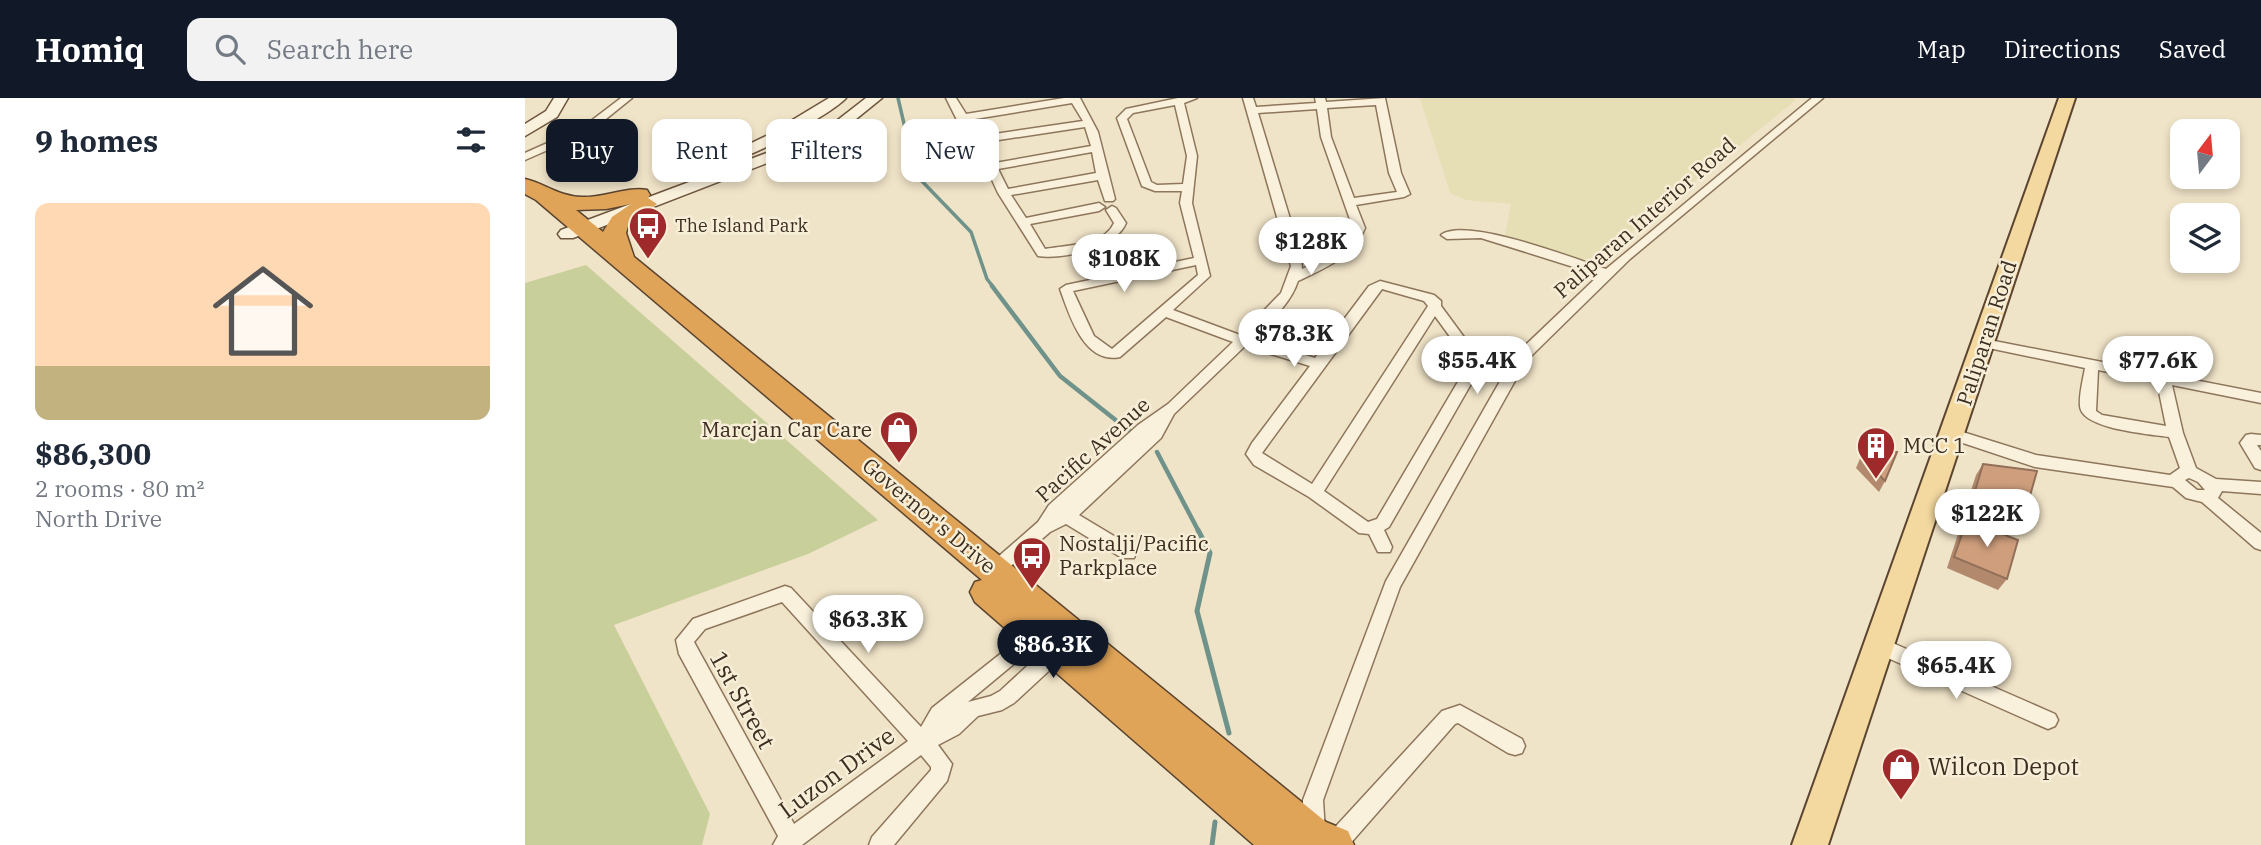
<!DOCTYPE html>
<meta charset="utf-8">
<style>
body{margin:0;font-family:"IBM Plex Serif",serif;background:#f2f2f3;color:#1f2937;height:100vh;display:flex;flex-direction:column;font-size:26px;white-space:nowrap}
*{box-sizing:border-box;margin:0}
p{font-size:23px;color:#747a83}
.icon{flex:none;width:38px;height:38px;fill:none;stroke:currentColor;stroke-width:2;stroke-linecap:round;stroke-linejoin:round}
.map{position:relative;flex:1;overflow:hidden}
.sheet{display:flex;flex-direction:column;background:#fff;width:525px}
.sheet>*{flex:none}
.hud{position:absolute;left:21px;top:21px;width:665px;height:63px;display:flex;gap:14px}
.needle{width:46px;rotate:16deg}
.buttons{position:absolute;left:1645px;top:21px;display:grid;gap:14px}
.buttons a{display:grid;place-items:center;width:70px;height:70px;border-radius:14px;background:#fff;box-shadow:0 4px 10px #0003;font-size:35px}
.price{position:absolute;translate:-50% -60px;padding:0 16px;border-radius:24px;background:#fff;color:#222;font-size:23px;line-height:46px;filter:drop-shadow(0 2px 4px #0008)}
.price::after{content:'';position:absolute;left:50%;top:42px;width:21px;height:16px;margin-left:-10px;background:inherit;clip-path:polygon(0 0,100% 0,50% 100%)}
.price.current{background:#111827;color:#fff}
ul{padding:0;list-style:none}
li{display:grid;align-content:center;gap:14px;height:371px;padding:0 35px}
li span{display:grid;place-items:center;height:217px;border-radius:14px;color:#555}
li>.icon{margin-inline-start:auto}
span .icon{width:126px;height:126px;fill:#fffc;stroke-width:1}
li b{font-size:30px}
h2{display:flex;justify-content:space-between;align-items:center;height:84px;padding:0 35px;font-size:30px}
.chip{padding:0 24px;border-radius:14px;background:#fff;box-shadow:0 4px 10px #0003;font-size:24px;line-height:63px}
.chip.current{background:#111827;color:#fff}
header{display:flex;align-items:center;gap:42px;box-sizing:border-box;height:98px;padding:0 35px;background:#111827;color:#fff}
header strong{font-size:33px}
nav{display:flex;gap:38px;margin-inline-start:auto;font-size:24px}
.search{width:490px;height:63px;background:#f2f2f3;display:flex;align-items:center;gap:18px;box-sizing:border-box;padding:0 24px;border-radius:14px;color:#747a83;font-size:26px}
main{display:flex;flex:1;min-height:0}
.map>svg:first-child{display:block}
.farmland{fill:#e6deb5}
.green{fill:#c9cf9b}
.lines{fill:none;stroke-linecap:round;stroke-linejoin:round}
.stream-far2{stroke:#6f938a;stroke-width:3.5}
.stream-far1{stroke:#6f938a;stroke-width:4.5}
.stream{stroke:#6f938a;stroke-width:5}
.street-casing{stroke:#8d765c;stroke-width:3}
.secondary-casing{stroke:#6f573f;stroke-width:3}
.primary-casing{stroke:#5b4430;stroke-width:4}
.highway-casing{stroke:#5b4430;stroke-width:3}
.street{fill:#faf1dc;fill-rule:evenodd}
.secondary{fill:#faf1dc;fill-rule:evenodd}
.primary{fill:#f3d9a0;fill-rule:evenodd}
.highway{fill:#e0a458;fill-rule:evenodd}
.wall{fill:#b2896c}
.building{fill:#cf9f7d;stroke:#916f58;stroke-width:2}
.labels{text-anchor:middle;stroke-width:5;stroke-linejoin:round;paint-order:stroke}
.far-poi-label{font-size:18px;fill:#3d2e20;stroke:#f7eed8;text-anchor:start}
.street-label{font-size:21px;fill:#3d2e20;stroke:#f7eed8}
.poi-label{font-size:21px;fill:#3d2e20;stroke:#f7eed8;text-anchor:start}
.near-street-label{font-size:24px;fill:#3d2e20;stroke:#f7eed8}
.near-poi-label{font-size:24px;fill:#3d2e20;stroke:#f7eed8;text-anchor:start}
</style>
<header>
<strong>Homiq</strong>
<div class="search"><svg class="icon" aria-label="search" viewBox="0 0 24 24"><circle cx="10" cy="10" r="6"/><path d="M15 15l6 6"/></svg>Search here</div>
<nav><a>Map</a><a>Directions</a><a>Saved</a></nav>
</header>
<main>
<section class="sheet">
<h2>9 homes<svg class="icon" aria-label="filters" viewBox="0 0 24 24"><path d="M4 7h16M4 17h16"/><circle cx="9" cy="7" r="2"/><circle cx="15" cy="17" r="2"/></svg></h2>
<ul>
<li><span style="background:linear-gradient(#ffd9b3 75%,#c2b280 0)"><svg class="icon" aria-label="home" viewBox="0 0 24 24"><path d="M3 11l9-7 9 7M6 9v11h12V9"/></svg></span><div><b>$86,300</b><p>2 rooms · 80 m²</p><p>North Drive</p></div></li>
</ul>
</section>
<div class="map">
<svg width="1736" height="747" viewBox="0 0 1736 747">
<rect width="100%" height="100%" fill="#f0e4c8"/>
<!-- farmland -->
<polygon class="farmland" points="895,0 1267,0 1271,2 1075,160 1049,162 1002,147 980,137 986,106 941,102 925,95"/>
<!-- green -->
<polygon class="green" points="61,167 353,422 283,456 89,527 185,716 177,747 0,747 0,185"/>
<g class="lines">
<!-- stream-far2 -->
<polyline class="stream-far2" points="373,0 391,77 446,134 462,181 469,190"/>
<!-- stream-far1 -->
<g class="stream-far1">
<polyline points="467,188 535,278 607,335"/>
<polyline points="632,354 674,434"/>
</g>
<!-- stream -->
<g class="stream">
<polyline points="673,432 685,455 672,513 704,635"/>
<polyline points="687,747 690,724"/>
</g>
<!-- street casing -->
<g class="street-casing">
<g id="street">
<polygon points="96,0 107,0 66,33 0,62 0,55 58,29"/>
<path d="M 421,0 L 431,0 L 441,16 L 539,0 L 555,0 L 573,34 L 590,101 L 588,103 L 580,103 L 573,82 L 486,97 L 501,120 L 574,105 L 580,109 L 574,113 L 505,126 L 520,151 C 542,147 579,148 589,125 L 581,112 L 587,108 L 591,110 L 601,125 C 591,150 537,162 513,158 L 473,95 L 452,49 L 439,44 L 451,35 L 463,37 L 558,23 L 547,5 L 444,22 L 448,28 L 443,31 L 432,22 ZM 560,29 L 566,48 L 470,65 L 462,47 L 467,43 ZM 567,54 L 571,75 L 483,91 L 473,71 Z"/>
<path d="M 653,0 L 672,0 L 659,5 L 672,58 L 667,105 L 685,178 L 648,212 L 715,237 L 756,195 L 766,168 L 718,0 L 728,0 L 731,9 L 791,5 L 790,0 L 800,0 L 801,4 L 860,0 L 876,75 L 885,96 L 879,99 L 831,107 L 840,130 C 828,159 800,170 773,183 C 765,207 745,223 727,241 L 790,260 L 844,188 L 855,183 L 909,197 L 916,203 L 916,208 L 958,265 L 864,429 L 859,432 L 867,449 L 865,454 L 853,454 L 844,436 L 834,435 L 784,399 L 729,367 L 721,356 L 727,345 L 785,268 L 720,248 L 649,316 L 636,340 L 554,417 L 609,450 L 611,455 L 609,460 L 597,460 L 541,426 L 525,434 L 471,481 L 465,483 L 459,481 L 456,476 L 459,471 L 513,424 L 524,407 L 613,327 L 643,306 L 708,244 L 641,219 L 595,259 C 559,267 544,216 535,191 L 541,187 L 669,160 L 655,105 L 657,93 L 630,93 L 617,88 L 592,20 L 601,11 ZM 650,7 L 662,58 L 658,86 L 632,87 L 626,84 L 602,21 L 608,15 ZM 851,7 L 864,75 L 872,94 L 829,100 L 806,39 L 802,10 ZM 792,11 L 796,39 L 828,130 C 819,152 798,161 777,171 L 776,157 L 733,15 ZM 671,167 L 673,177 L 587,251 L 569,238 L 548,193 ZM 857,191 L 899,203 L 903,208 L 787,386 L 737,355 ZM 910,218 L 944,265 L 852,421 L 843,424 L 799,393 Z"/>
<path d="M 1287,0 L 1298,0 L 1105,161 L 1001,263 L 875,489 L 798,702 L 800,734 L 797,741 L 789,745 L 781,741 L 778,734 L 778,702 L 861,483 L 990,257 L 1074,177 L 956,140 L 922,141 L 916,137 C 940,118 1050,161 1081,171 Z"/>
<path d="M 1459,241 L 1736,295 L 1736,305 L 1647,287 L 1658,335 L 1671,370 L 1691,381 L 1736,384 L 1736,396 L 1697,393 L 1693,400 L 1736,435 L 1736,452 L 1730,450 L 1677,404 L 1661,400 L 1648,389 L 1510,369 L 1423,340 L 1420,336 L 1428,331 L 1511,357 L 1645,377 L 1655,370 L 1644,339 C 1625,336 1556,331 1555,308 C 1554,296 1558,282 1560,270 L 1454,248 L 1452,245 ZM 1573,272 L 1632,284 L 1641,328 L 1577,317 L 1571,313 ZM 1664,380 L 1673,384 L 1680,392 L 1672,392 L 1660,382 Z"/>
<polygon points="1726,336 1736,337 1736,347 1732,347 1736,353 1736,372 1730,370 1715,345 1721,337"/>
<path d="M 260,488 L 266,490 L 396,629 L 407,610 L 508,530 L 514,527 L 520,530 L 523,535 L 520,540 L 443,604 L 466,598 L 475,593 L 527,545 L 534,543 L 541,545 L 543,551 L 541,557 L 489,605 L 477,612 L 453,618 L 434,636 L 413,647 L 427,666 L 422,683 L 369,747 L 344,747 L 347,739 L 406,672 L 406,669 L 396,657 L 277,747 L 248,747 L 253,738 L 154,556 L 151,542 L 168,521 ZM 257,504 L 383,643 L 269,726 L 169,544 L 180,531 Z"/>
<polygon points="1354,539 1530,616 1533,622 1530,628 1523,631 1516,628 1347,553 1345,547 1347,541"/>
<polygon points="935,607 997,641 1000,648 997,655 990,657 983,655 933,625 930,626 824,747 798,747 801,739 917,613"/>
</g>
</g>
<!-- secondary casing -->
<g class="secondary-casing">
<g id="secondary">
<polygon points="29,0 43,0 32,19 0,38 0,26 21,13"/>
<path d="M 304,0 L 321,0 C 308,15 213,69 195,64 L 193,61 L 241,38 Z"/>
<polygon points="341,0 357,0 315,34 294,45 48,140 36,140 33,136 36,132 284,39 305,28"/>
</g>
</g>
<!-- primary casing -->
<g class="primary-casing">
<polygon id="primary" points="1534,0 1550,0 1303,747 1267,747"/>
</g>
<!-- highway casing -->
<g class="highway-casing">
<path id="highway" d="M 0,81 C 21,86 33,98 57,99 C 77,100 104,88 122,92 L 125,97 L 123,100 L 132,106 L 103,128 L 101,135 L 109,159 L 801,724 L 823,733 L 829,747 L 729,747 L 450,504 L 445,494 L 450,484 L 457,482 L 11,102 L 0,96 ZM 106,106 L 87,119 L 78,134 L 51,112 L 81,111 Z"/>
</g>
<!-- street -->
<use href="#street" class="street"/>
<!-- secondary -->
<use href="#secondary" class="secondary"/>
<!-- primary -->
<use href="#primary" class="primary"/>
<!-- highway -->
<use href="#highway" class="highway"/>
</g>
<!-- wall -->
<g class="wall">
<polygon points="1340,349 1360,383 1354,394 1331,370"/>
<polygon points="1458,366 1499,419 1491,430 1440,411 1451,377"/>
<polygon points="1442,422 1482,481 1473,492 1422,470 1434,433"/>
</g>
<!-- building -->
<g class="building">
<polygon points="1340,349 1372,354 1360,383 1337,359"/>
<polygon points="1458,366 1512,373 1499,419 1448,400"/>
<polygon points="1442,422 1493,442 1482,481 1429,459"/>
</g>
<!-- icons -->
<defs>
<g id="bus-pin" transform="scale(2.0125)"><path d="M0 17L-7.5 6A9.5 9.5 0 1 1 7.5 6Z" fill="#9e2a2b" stroke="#f7eed8"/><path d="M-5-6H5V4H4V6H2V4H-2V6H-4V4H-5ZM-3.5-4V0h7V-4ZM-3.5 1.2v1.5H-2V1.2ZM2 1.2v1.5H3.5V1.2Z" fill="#fff"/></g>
<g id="shop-pin" transform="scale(2.0125)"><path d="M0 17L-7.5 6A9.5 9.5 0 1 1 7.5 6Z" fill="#9e2a2b" stroke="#f7eed8"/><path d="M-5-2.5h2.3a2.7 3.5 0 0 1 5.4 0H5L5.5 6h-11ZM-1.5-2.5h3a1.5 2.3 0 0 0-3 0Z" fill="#fff"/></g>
<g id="building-pin" transform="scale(2.0125)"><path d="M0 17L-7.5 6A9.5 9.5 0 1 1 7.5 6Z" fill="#9e2a2b" stroke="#f7eed8"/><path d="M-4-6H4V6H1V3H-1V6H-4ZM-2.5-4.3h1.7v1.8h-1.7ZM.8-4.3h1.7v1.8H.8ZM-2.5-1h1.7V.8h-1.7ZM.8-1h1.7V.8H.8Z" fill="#fff"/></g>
</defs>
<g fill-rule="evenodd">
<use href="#bus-pin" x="123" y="128"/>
<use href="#shop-pin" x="374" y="332"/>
<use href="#building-pin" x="1351" y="348"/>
<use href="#bus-pin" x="507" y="458"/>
<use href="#shop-pin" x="1376" y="669"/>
</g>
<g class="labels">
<!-- far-poi labels -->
<g class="far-poi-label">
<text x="150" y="134">The Island Park</text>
</g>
<!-- street labels -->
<g class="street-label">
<text transform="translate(1120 120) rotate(-41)" y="7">Paliparan Interior Road</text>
<text transform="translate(1462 235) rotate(-72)" y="7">Paliparan Road</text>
<text transform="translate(568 352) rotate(-42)" y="7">Pacific Avenue</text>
<text transform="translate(404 418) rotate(40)" y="7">Governor's Drive</text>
</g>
<!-- poi labels -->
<g class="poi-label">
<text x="347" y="339" text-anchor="end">Marcjan Car Care</text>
<text x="1378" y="355">MCC 1</text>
<text x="534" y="453">Nostalji/Pacific<tspan x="534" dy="24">Parkplace</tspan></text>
</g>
<!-- near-street labels -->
<g class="near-street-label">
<text transform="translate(217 602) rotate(61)" y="8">1st Street</text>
<text transform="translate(312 675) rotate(-36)" y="8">Luzon Drive</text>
</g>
<!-- near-poi labels -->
<g class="near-poi-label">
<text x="1403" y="677">Wilcon Depot</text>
</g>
</g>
</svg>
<div class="buttons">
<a><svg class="needle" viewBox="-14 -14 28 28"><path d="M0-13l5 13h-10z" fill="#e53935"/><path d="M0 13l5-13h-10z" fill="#747a83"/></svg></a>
<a><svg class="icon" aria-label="layers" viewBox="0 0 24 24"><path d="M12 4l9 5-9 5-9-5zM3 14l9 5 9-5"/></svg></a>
</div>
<b class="price" style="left:786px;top:179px">$128K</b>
<b class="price" style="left:599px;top:196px">$108K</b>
<b class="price" style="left:769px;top:271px">$78.3K</b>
<b class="price" style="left:952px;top:298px">$55.4K</b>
<b class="price" style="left:1633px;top:298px">$77.6K</b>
<b class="price" style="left:1462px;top:451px">$122K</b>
<b class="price" style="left:343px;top:557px">$63.3K</b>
<b class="price current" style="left:528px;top:582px">$86.3K</b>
<b class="price" style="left:1431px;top:603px">$65.4K</b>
<div class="hud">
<a class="chip current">Buy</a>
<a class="chip">Rent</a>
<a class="chip">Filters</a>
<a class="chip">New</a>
</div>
</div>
</main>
